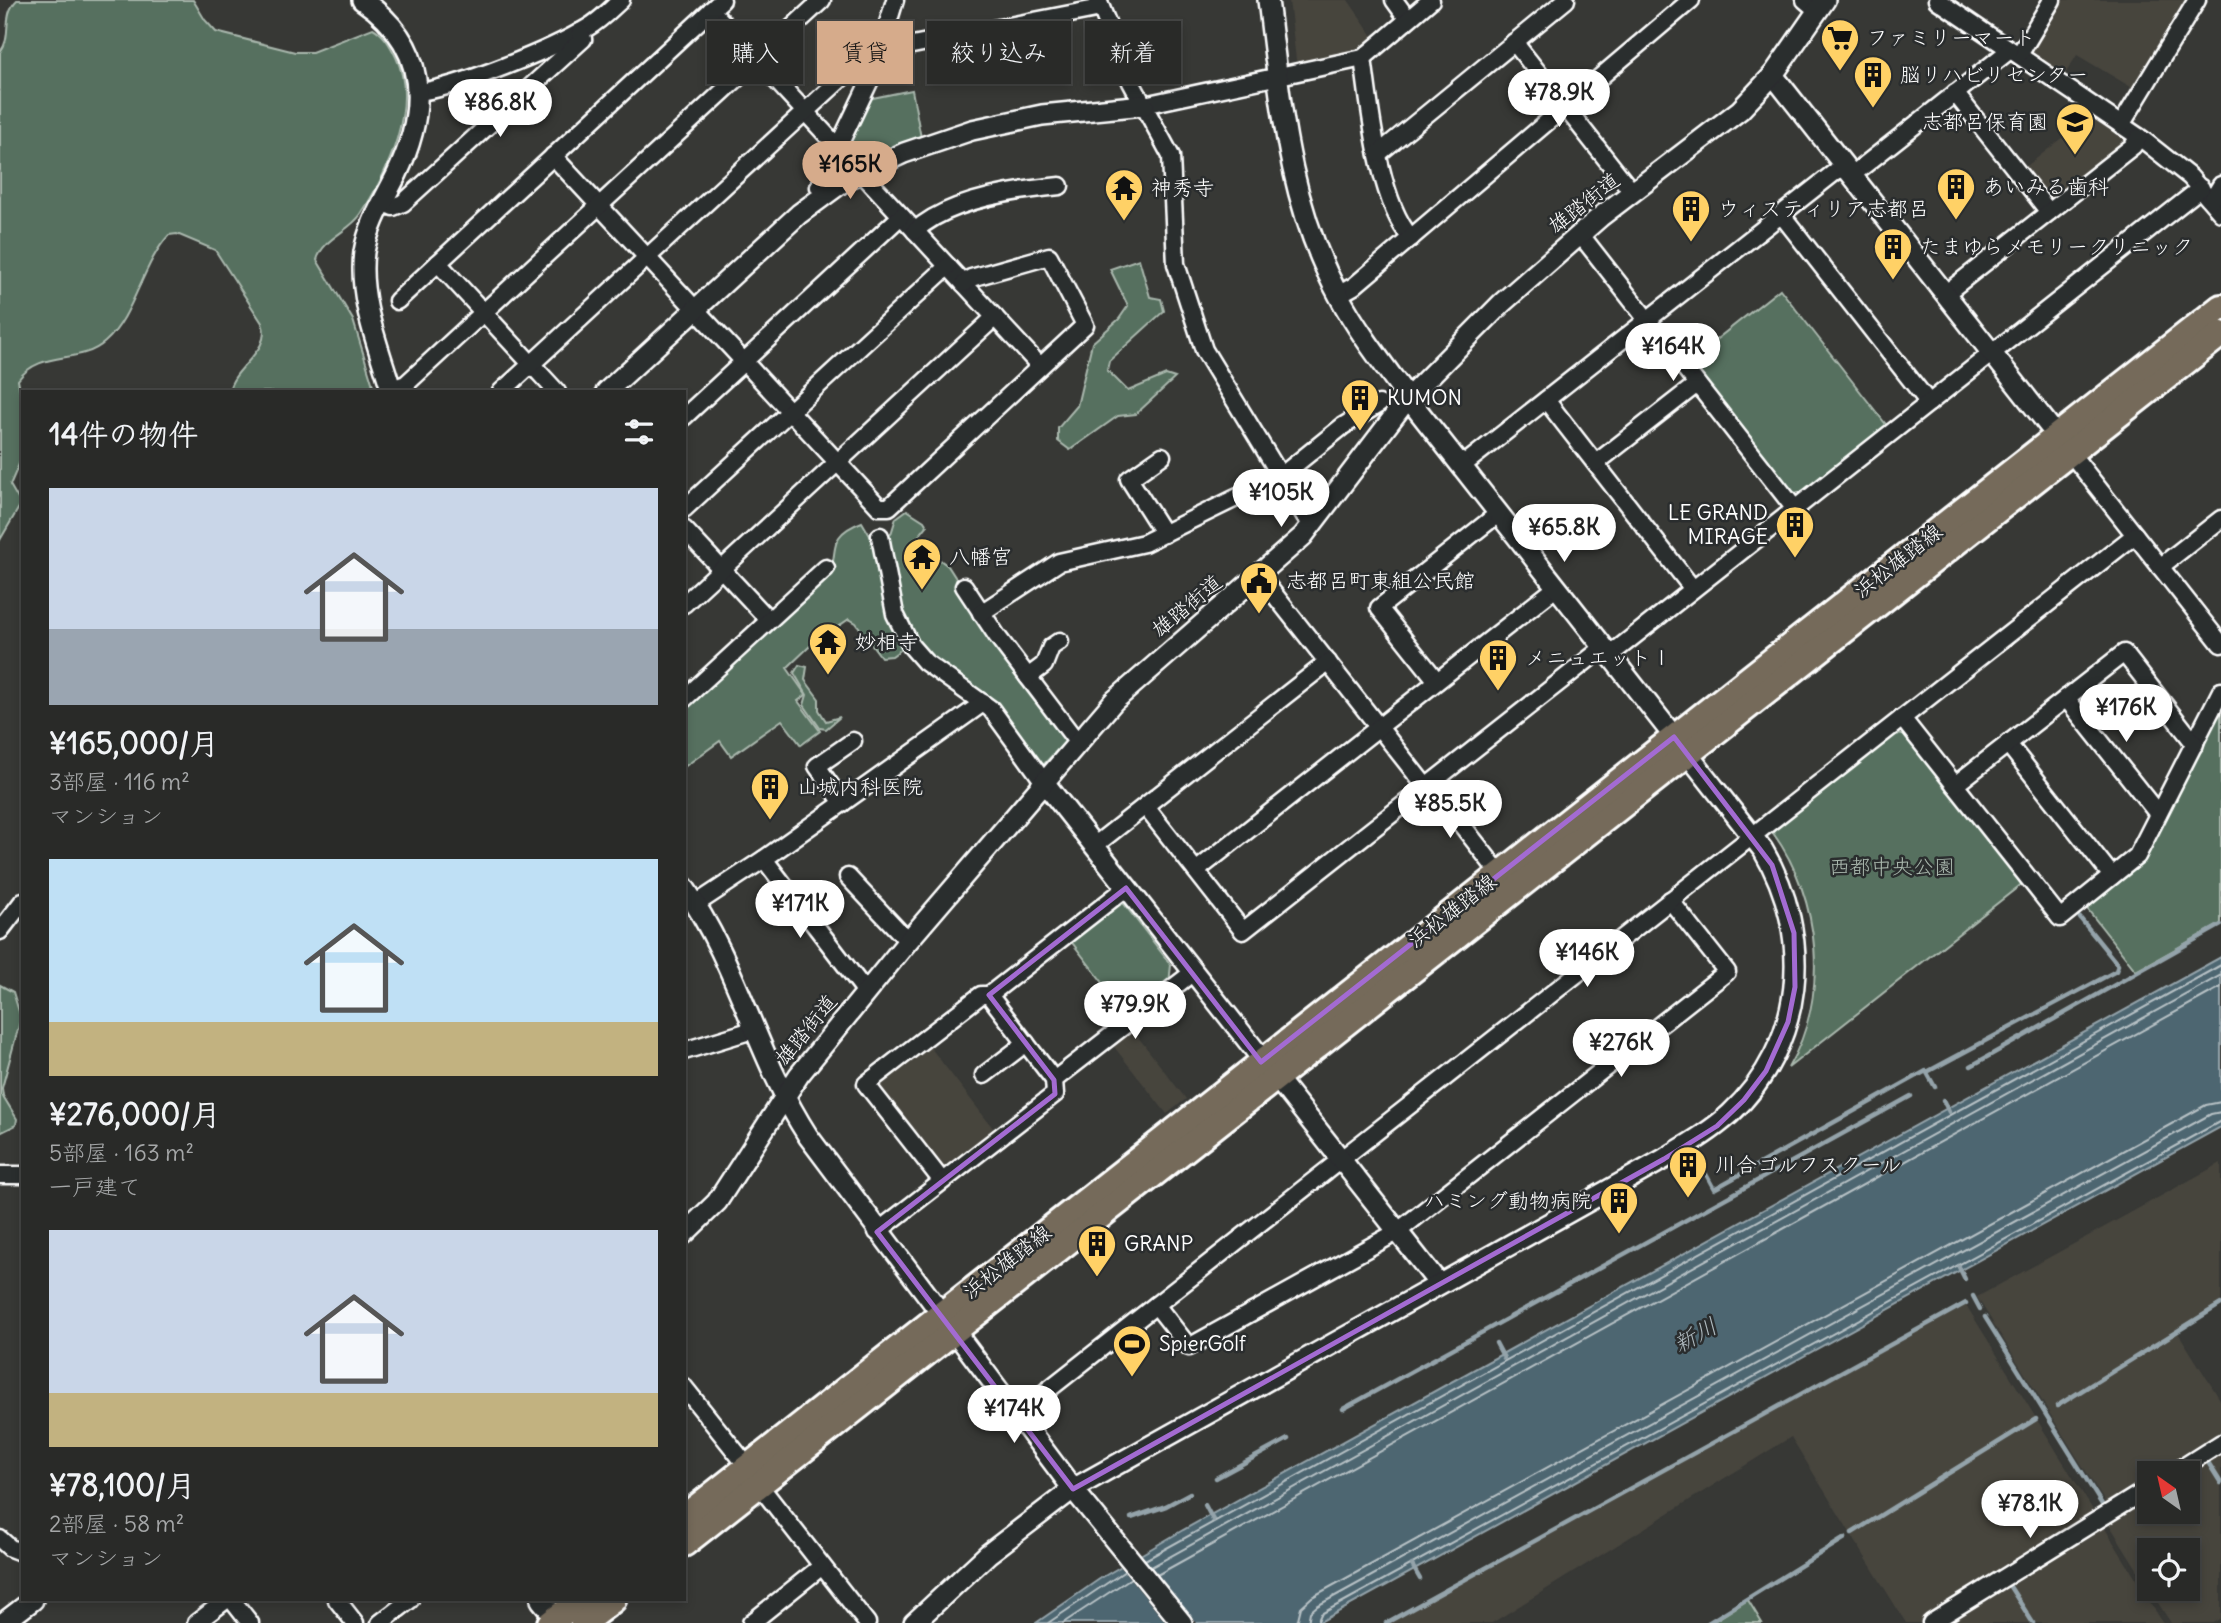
<!DOCTYPE html>
<html lang="ja">
<meta charset="utf-8">
<style>
body{margin:0;font-family:Delius,"Klee One",sans-serif;background:#353634;color:#f1f3f6;height:100vh;display:flex;flex-direction:column;font-size:26px;white-space:nowrap}
*{box-sizing:border-box;margin:0}
p{font-size:23px;color:#a5a7a8}
.icon{flex:none;width:38px;height:38px;fill:none;stroke:currentColor;stroke-width:2;stroke-linecap:round;stroke-linejoin:round}
.map{position:relative;flex:1;overflow:hidden}
.sheet{position:absolute;left:21px;top:390px;width:665px;height:1211px;display:flex;flex-direction:column;background:#292a28;border-radius:0px;box-shadow:0 4px 10px #0003,0 0 0 2px #454645}
.sheet>*{flex:none}
.banner{position:absolute;left:707px;top:21px;width:665px;height:63px;display:flex;gap:14px}
.needle{width:46px;rotate:326deg}
.buttons{position:absolute;left:2137px;top:1461px;display:grid;gap:14px}
.buttons a{display:grid;place-items:center;width:63px;height:63px;border-radius:0px;background:#292a28;box-shadow:0 4px 10px #0003,0 0 0 2px #454645;font-size:35px}
.price{position:absolute;translate:-50% -60px;padding:0 16px;border-radius:24px;background:#fff;color:#222;font-size:23px;line-height:46px;filter:drop-shadow(0 2px 4px #0008)}
.price::after{content:'';position:absolute;left:50%;top:42px;width:21px;height:16px;margin-left:-10px;background:inherit;clip-path:polygon(0 0,100% 0,50% 100%)}
.price.active{background:#d6ab8b;color:#111}
ul{padding:0;list-style:none}
li{display:grid;align-content:center;gap:14px;height:371px;padding:0 28px}
li span{display:grid;place-items:center;height:217px;border-radius:0px;color:#555}
li>.icon{margin-inline-start:auto}
span .icon{width:126px;height:126px;fill:#fffc;stroke-width:1}
li b{font-size:30px}
h2{display:flex;justify-content:space-between;align-items:center;height:84px;padding:0 28px;font-size:30px}
.chip{padding:0 24px;border-radius:0px;background:#292a28;box-shadow:0 4px 10px #0003,0 0 0 2px #454645;font-size:24px;line-height:63px}
.chip.active{background:#d6ab8b;color:#111}
.map>svg:first-child{display:block}
.built{fill:#47453e}
.green{fill:#56705e;stroke:#aab8ae;stroke-width:2}
.water{fill:#4d6671;stroke:#94a3aa;stroke-width:2}
.pier{fill:#373835}
.lines{fill:none;stroke-linecap:round;stroke-linejoin:round}
.shore{stroke:#b8c2c6;stroke-width:2}
.stream{stroke:#94a3aa;stroke-width:4.5}
.minor-casing{stroke:#fff;stroke-width:21}
.tertiary-casing{stroke:#fff;stroke-width:24}
.primary-casing{stroke:#fff;stroke-width:30}
.minor{stroke:#2a2d2e;stroke-width:16}
.tertiary{stroke:#2a2d2e;stroke-width:19}
.primary{stroke:#746a5a;stroke-width:24}
.marked{fill:none;stroke:#a36bd2;stroke-width:5;stroke-linejoin:round}
.labels{text-anchor:middle;stroke-width:5;stroke-linejoin:round;paint-order:stroke}
.poi-label{font-size:21px;fill:#fff;stroke:#2a2d2e;text-anchor:start}
.street-label{font-size:21px;fill:#fff;stroke:#2a2d2e}
.park-label{font-size:21px;fill:#aab8ae;stroke:#2a2d2e}
.water-label{font-size:23px;font-style:italic;fill:#afbabf;stroke:#2a2d2e}
</style>
<div class="map">
<svg width="2221" height="1623" viewBox="0 0 2221 1623">
<rect width="100%" height="100%" fill="#373835"/>
<filter id="ink" filterUnits="userSpaceOnUse"><feTurbulence type="fractalNoise" baseFrequency=".0143" numOctaves="2"/><feDisplacementMap in="SourceGraphic" scale="14" xChannelSelector="R" yChannelSelector="G"/><feConvolveMatrix kernelMatrix="1 2 1 2 8 2 1 2 1" color-interpolation-filters="sRGB"/></filter>
<g filter="url(#ink)">
<!-- built -->
<g class="built">
<polygon points="1289,0 1348,0 1375,39 1360,52 1302,64 1296,60"/>
<polygon points="2058,0 2191,0 2136,90 2077,55 2062,79 2026,54"/>
<polygon points="2093,114 2127,137 2127,142 2053,201 2047,200 2023,169"/>
<polygon points="1131,1028 1186,1099 1167,1114 1111,1043"/>
<polygon points="927,1043 996,1132 946,1171 941,1171 877,1087 878,1081"/>
<polygon points="2221,1163 2221,1303 2177,1331 2221,1401 2221,1437 2162,1473 2149,1474 2149,1482 2108,1507 1977,1297"/>
<polygon points="1966,1305 2096,1515 1922,1623 1906,1623 1791,1437 1492,1623 1388,1623"/>
<polygon points="2221,1454 2221,1618 2213,1623 2171,1623 2149,1589 2188,1589 2188,1550 2149,1550 2149,1588 2109,1524 2149,1499 2149,1512 2188,1512 2188,1475"/>
<polygon points="2104,1527 2163,1623 1949,1623"/>
</g>
<!-- green -->
<g class="green">
<path d="M 17,0 L 193,0 L 205,20 L 216,32 L 295,52 L 312,52 L 373,28 C 384,34 390,45 396,57 C 419,105 388,172 361,214 C 349,232 323,238 317,260 L 353,320 L 375,392 L 229,392 C 232,367 273,351 262,323 L 215,250 L 177,234 L 169,235 C 142,264 134,317 105,342 C 80,365 40,349 18,380 L 23,406 L 23,455 L 10,485 L 21,504 L 0,540 L 0,52 C 13,37 1,15 17,0 Z"/>
<polygon points="912,90 921,138 860,164 845,148 868,99"/>
<polygon points="1139,259 1150,297 1161,299 1164,311 1109,361 1107,370 1128,391 1166,375 1175,378 1136,414 1118,416 1070,450 1058,441 1058,428 1077,406 1092,343 1119,319 1128,306 1110,269"/>
<polygon points="1780,289 1888,427 1804,493 1789,492 1688,362"/>
<path d="M 907,510 L 924,521 L 927,526 L 914,542 L 914,550 L 936,557 L 948,566 L 994,638 L 1067,739 L 1064,743 L 1042,766 L 1000,715 L 906,646 L 892,656 L 881,657 L 856,623 L 849,619 L 810,646 L 787,668 L 806,695 L 798,701 L 820,731 L 801,745 L 782,720 L 731,756 L 720,741 L 684,767 L 684,708 L 827,576 C 842,555 822,537 862,522 L 872,539 L 891,534 L 896,518 Z"/>
<polygon points="799,665 807,667 805,680 819,699 819,710 826,721 840,717 826,729 820,728 804,705 807,695 794,673"/>
<polygon points="2221,705 2221,924 2136,971 2085,906 2142,861 2149,851 2163,816"/>
<path d="M 1891,734 L 1906,735 L 2023,883 L 1788,1068 C 1830,997 1821,899 1773,833 L 1775,826 Z"/>
<polygon points="1118,903 1124,904 1171,965 1169,983 1128,1015 1070,940"/>
<polygon points="0,985 13,992 21,1018 2,1088 3,1096 17,1119 16,1125 0,1133"/>
<polygon points="1748,1600 1762,1623 1711,1623"/>
</g>
<!-- water -->
<polygon class="water" points="2221,957 2221,1127 1318,1623 1036,1623 1101,1578 1183,1530"/>
<!-- pier -->
<polygon class="pier" points="1139,1551 1197,1623 1166,1623 1118,1564"/>
<g class="lines">
<!-- shore -->
<g class="shore">
<polyline points="1145,1560 2221,965"/>
<polyline points="1151,1567 2221,975"/>
<polyline points="1157,1575 2221,987"/>
<polyline points="1048,1623 1125,1571"/>
<polyline points="1063,1623 1131,1578"/>
<polyline points="1297,1623 1301,1607 1312,1597 2206,1105 2221,1102"/>
<polyline points="1308,1623 1310,1612 1317,1606 2211,1114 2221,1112"/>
<polyline points="1317,1623 1321,1614 2221,1121"/>
</g>
<!-- stream -->
<g class="stream">
<polyline points="1971,1066 2221,925"/>
<polyline points="1927,1072 2116,971 2118,965 2080,918"/>
<polyline points="1943,1100 1949,1112"/>
<polyline points="1701,1165 1714,1189 1926,1071 1935,1087"/>
<polyline points="1959,1267 1965,1279"/>
<polyline points="1973,1296 1980,1309"/>
<polyline points="1985,1317 2103,1506"/>
<polyline points="1496,1343 1504,1358"/>
<polyline points="2057,1406 2221,1304"/>
<polyline points="1343,1409 1911,1096"/>
<polyline points="2206,1459 2221,1483"/>
<polyline points="1216,1478 1288,1439"/>
<polyline points="1205,1505 1213,1520"/>
<polyline points="1131,1518 1166,1506 1190,1493"/>
<polyline points="1852,1533 2036,1419"/>
<polyline points="1412,1565 1420,1579"/>
<polyline points="2007,1582 2033,1623"/>
<polyline points="1386,1623 1966,1303"/>
<polyline points="1708,1623 1845,1538"/>
</g>
<!-- minor casing -->
<g class="minor-casing">
<g id="minor">
<polyline points="1098,0 1131,82 1171,156 1176,264 1204,350 1305,516 1314,522"/>
<polyline points="1394,0 1407,18"/>
<polyline points="1805,0 1818,11"/>
<polyline points="1937,0 2142,139 2190,177 2221,213"/>
<polyline points="711,10 1040,366"/>
<polyline points="1514,42 1633,193"/>
<polyline points="2019,55 2052,0"/>
<path d="M 1363,58 C 1370,107 1378,200 1411,238"/>
<path d="M 418,92 C 457,88 553,49 587,28 C 600,21 610,10 621,0"/>
<polyline points="1955,93 2049,212"/>
<polyline points="1144,105 1363,58 1431,0"/>
<polyline points="2121,125 2197,0"/>
<polyline points="1378,154 1566,0"/>
<polyline points="553,156 879,507 889,507 1085,325 1049,256 971,278 964,284"/>
<polyline points="1852,175 2010,50"/>
<polyline points="824,194 819,187 872,76 895,0"/>
<polyline points="2212,200 2221,185"/>
<polyline points="382,201 393,207 403,203 583,39 580,32"/>
<polyline points="1781,214 1929,403"/>
<path d="M 915,231 C 948,200 1017,190 1060,186"/>
<polyline points="1580,234 1795,509"/>
<polyline points="438,263 557,392"/>
<polyline points="1945,294 2133,146 2139,137"/>
<polyline points="1338,295 1354,286 1691,0"/>
<polyline points="397,301 722,0"/>
<polyline points="391,389 406,384 822,0"/>
<polyline points="501,392 872,50 892,49 1101,8"/>
<polyline points="1546,400 1693,589"/>
<polyline points="684,417 901,216"/>
<polyline points="2065,446 2221,644"/>
<polyline points="1162,456 1129,479 1164,534"/>
<polyline points="1596,463 1697,384"/>
<polyline points="1462,466 1844,165"/>
<polyline points="684,509 948,266"/>
<polyline points="684,529 769,620"/>
<polyline points="880,536 895,614 911,646 925,662 991,709 1044,782"/>
<polyline points="2160,567 2221,519"/>
<polyline points="1259,575 1426,787"/>
<polyline points="964,586 997,636 1078,743"/>
<polyline points="684,604 995,317"/>
<polyline points="981,613 1059,562 1144,543 1281,476 1343,426 1379,404"/>
<polyline points="1610,655 2201,188"/>
<polyline points="1028,677 1044,665 1051,647 1060,641"/>
<polyline points="1437,681 1379,608 1499,513"/>
<polyline points="2066,698 2158,814"/>
<polyline points="684,699 826,568"/>
<polyline points="1902,718 2060,918 2137,856 2221,691"/>
<polyline points="2008,744 2112,876"/>
<polyline points="1430,784 1500,874"/>
<polyline points="1955,785 2124,653 2195,744"/>
<polyline points="843,803 817,766 853,741"/>
<polyline points="1145,806 1243,931 1604,647"/>
<polyline points="1094,846 1328,662"/>
<polyline points="764,859 866,992"/>
<polyline points="1196,871 1557,587"/>
<polyline points="848,877 908,941"/>
<polyline points="696,904 764,859 983,703"/>
<polyline points="0,931 23,901"/>
<polyline points="684,1051 756,1029"/>
<polyline points="984,1075 1026,1043"/>
<polyline points="1054,1080 1192,973"/>
<polyline points="0,1175 23,1175"/>
<polyline points="942,1181 866,1084 981,995 989,995"/>
<polyline points="877,1232 1055,1094 1054,1080 989,995 1126,888"/>
<polyline points="1156,1305 1189,1347 1397,1232 1727,972 1670,900"/>
<polyline points="684,1387 748,1467"/>
<polyline points="1016,1415 2135,535"/>
<polyline points="2172,1474 2221,1443"/>
<polyline points="759,1485 867,1623"/>
<polyline points="0,1539 10,1548 23,1553"/>
<polyline points="232,1600 250,1623"/>
<polyline points="337,1600 355,1623"/>
<polyline points="196,1623 226,1600"/>
<polyline points="380,1623 410,1600"/>
<polyline points="751,1623 822,1566"/>
<polyline points="1931,1623 2149,1488"/>
</g>
</g>
<!-- tertiary casing -->
<g class="tertiary-casing">
<g id="tertiary">
<path d="M 362,0 C 427,44 429,107 397,174 C 384,200 369,223 364,252 C 358,299 379,348 392,392"/>
<polyline points="1773,75 2057,436"/>
<polyline points="606,392 799,214 844,181 904,153 972,130 1042,115 1144,105"/>
<polyline points="1044,782 1439,1284"/>
<path d="M 684,887 C 738,964 757,1058 808,1136 L 1073,1489 L 1182,1623"/>
<polyline points="684,1234 717,1202 799,1075 908,941 1114,701 1303,536 1408,398 1502,303 1600,217 1740,110 1773,75 1825,0"/>
<polyline points="541,1600 560,1623"/>
<polyline points="3,1623 33,1600"/>
<path d="M 914,1623 L 988,1554 L 1073,1489 L 1664,1159 C 1687,1145 1710,1132 1730,1114 C 1805,1044 1814,936 1763,850 L 1408,398 C 1384,365 1358,332 1339,296 C 1288,203 1281,102 1268,0"/>
</g>
</g>
<!-- primary casing -->
<g class="primary-casing">
<g id="primary">
<polyline points="684,1517 2221,307"/>
<polyline points="684,1544 2221,334"/>
<polyline points="550,1623 580,1600"/>
<polyline points="583,1623 613,1600"/>
</g>
</g>
<!-- minor -->
<use href="#minor" class="minor"/>
<!-- tertiary -->
<use href="#tertiary" class="tertiary"/>
<!-- primary -->
<use href="#primary" class="primary"/>
</g>
</g>
<!-- marked area -->
<path class="marked" d="M 1674,737 L 1772,865 L 1794,933 L 1795,987 L 1788,1022 L 1766,1071 L 1744,1100 L 1717,1126 L 1664,1159 L 1073,1489 L 877,1232 L 1055,1094 L 1054,1080 L 989,995 L 1126,888 L 1261,1062 Z"/>
<!-- icons -->
<defs>
<g id="supermarket-pin" transform="scale(2.0125)"><path d="M0 17L-7.5 6A9.5 9.5 0 1 1 7.5 6Z" fill="#ffd166" stroke="#2a2d2e"/><path d="M-6-5.5h2.5l.6 2H6L4.5 2H-2.5L-4.4-4H-6ZM-1.5 3.2a1.3 1.3 0 1 0 .1 0ZM3 3.2a1.3 1.3 0 1 0 .1 0Z" fill="#111"/></g>
<g id="building-pin" transform="scale(2.0125)"><path d="M0 17L-7.5 6A9.5 9.5 0 1 1 7.5 6Z" fill="#ffd166" stroke="#2a2d2e"/><path d="M-4-6H4V6H1V3H-1V6H-4ZM-2.5-4.3h1.7v1.8h-1.7ZM.8-4.3h1.7v1.8H.8ZM-2.5-1h1.7V.8h-1.7ZM.8-1h1.7V.8H.8Z" fill="#111"/></g>
<g id="school-pin" transform="scale(2.0125)"><path d="M0 17L-7.5 6A9.5 9.5 0 1 1 7.5 6Z" fill="#ffd166" stroke="#2a2d2e"/><path d="M0-5L7-2L0 1L-7-2ZM-4 1L0 2.5L4 1V4Q0 6-4 4Z" fill="#111"/></g>
<g id="temple-pin" transform="scale(2.0125)"><path d="M0 17L-7.5 6A9.5 9.5 0 1 1 7.5 6Z" fill="#ffd166" stroke="#2a2d2e"/><path d="M0-6L5-2H3V0L6.5 2.5H4V6H1.5V3h-3V6H-4V2.5H-6.5L-3 0V-2H-5Z" fill="#111"/></g>
<g id="civic-pin" transform="scale(2.0125)"><path d="M0 17L-7.5 6A9.5 9.5 0 1 1 7.5 6Z" fill="#ffd166" stroke="#2a2d2e"/><path d="M-.6-6.5H3V-4.5H.6V-3L4-1V1h2V6H-6V1h2V-1L-.6-3ZM-1.2 2.5V6h2.4V2.5Z" fill="#111"/></g>
<g id="stadium-pin" transform="scale(2.0125)"><path d="M0 17L-7.5 6A9.5 9.5 0 1 1 7.5 6Z" fill="#ffd166" stroke="#2a2d2e"/><path d="M0-5a6.5 5 0 1 0 0 10a6.5 5 0 1 0 0-10ZM-3.5-1.8h7v3.6h-7Z" fill="#111"/></g>
</defs>
<g fill-rule="evenodd">
<use href="#supermarket-pin" x="1840" y="38"/>
<use href="#building-pin" x="1873" y="75"/>
<use href="#school-pin" x="2075" y="122"/>
<use href="#building-pin" x="1956" y="187"/>
<use href="#temple-pin" x="1124" y="188"/>
<use href="#building-pin" x="1691" y="209"/>
<use href="#building-pin" x="1893" y="247"/>
<use href="#building-pin" x="1360" y="398"/>
<use href="#building-pin" x="1795" y="525"/>
<use href="#temple-pin" x="922" y="557"/>
<use href="#civic-pin" x="1259" y="581"/>
<use href="#temple-pin" x="828" y="642"/>
<use href="#building-pin" x="1498" y="658"/>
<use href="#building-pin" x="770" y="787"/>
<use href="#building-pin" x="1688" y="1165"/>
<use href="#building-pin" x="1619" y="1201"/>
<use href="#building-pin" x="1097" y="1244"/>
<use href="#stadium-pin" x="1132" y="1344"/>
</g>
<g class="labels">
<!-- poi labels -->
<g class="poi-label">
<text x="1867" y="45">ファミリーマート</text>
<text x="1900" y="82">脳リハビリセンター</text>
<text x="2048" y="129" text-anchor="end">志都呂保育園</text>
<text x="1983" y="194">あいみる歯科</text>
<text x="1151" y="195">神秀寺</text>
<text x="1718" y="216">ウィスティリア志都呂</text>
<text x="1920" y="254">たまゆらメモリークリニック</text>
<text x="1387" y="405">KUMON</text>
<text x="1768" y="520" text-anchor="end">LE GRAND<tspan x="1768" dy="24">MIRAGE</tspan></text>
<text x="949" y="564">八幡宮</text>
<text x="1286" y="588">志都呂町東組公民館</text>
<text x="855" y="649">妙相寺</text>
<text x="1525" y="665">メニュエットⅠ</text>
<text x="797" y="794">山城内科医院</text>
<text x="1715" y="1172">川合ゴルフスクール</text>
<text x="1592" y="1208" text-anchor="end">ハミング動物病院</text>
<text x="1124" y="1251">GRANP</text>
<text x="1159" y="1351">SpierGolf</text>
</g>
<!-- street labels -->
<g class="street-label">
<text transform="translate(1584 203) rotate(-38)" y="7">雄踏街道</text>
<text transform="translate(1898 561) rotate(-38)" y="7">浜松雄踏線</text>
<text transform="translate(1187 606) rotate(-40)" y="7">雄踏街道</text>
<text transform="translate(1452 911) rotate(-38)" y="7">浜松雄踏線</text>
<text transform="translate(806 1030) rotate(-51)" y="7">雄踏街道</text>
<text transform="translate(1007 1262) rotate(-38)" y="7">浜松雄踏線</text>
</g>
<!-- park labels -->
<g class="park-label">
<text x="1892" y="874">西都中央公園</text>
</g>
<!-- water labels -->
<g class="water-label">
<text transform="translate(1695 1335) rotate(-29)" y="8">新川</text>
</g>
</g>
</svg>
<div class="buttons">
<a><svg class="needle" viewBox="-14 -14 28 28"><path d="M0-13l5 13h-10z" fill="#e53935"/><path d="M0 13l5-13h-10z" fill="#a5a7a8"/></svg></a>
<a><svg class="icon" aria-label="locate" viewBox="0 0 24 24"><circle cx="12" cy="12" r="6"/><path d="M12 2v4M12 18v4M2 12h4M18 12h4"/></svg></a>
</div>
<b class="price" style="left:1559px;top:129px">¥78.9K</b>
<b class="price" style="left:500px;top:139px">¥86.8K</b>
<b class="price active" style="left:850px;top:201px">¥165K</b>
<b class="price" style="left:1673px;top:383px">¥164K</b>
<b class="price" style="left:1281px;top:529px">¥105K</b>
<b class="price" style="left:1564px;top:564px">¥65.8K</b>
<b class="price" style="left:2126px;top:744px">¥176K</b>
<b class="price" style="left:1450px;top:840px">¥85.5K</b>
<b class="price" style="left:800px;top:940px">¥171K</b>
<b class="price" style="left:1587px;top:989px">¥146K</b>
<b class="price" style="left:1135px;top:1041px">¥79.9K</b>
<b class="price" style="left:1621px;top:1079px">¥276K</b>
<b class="price" style="left:1014px;top:1445px">¥174K</b>
<b class="price" style="left:2030px;top:1540px">¥78.1K</b>
<div class="banner">
<a class="chip">購入</a>
<a class="chip active">賃貸</a>
<a class="chip">絞り込み</a>
<a class="chip">新着</a>
</div>
<section class="sheet">
<h2>14件の物件<svg class="icon" aria-label="filters" viewBox="0 0 24 24"><path d="M4 7h16M4 17h16"/><circle cx="9" cy="7" r="2"/><circle cx="15" cy="17" r="2"/></svg></h2>
<ul>
<li><span style="background:linear-gradient(#c9d6e8 65%,#9aa5b1 0)"><svg class="icon" aria-label="home" viewBox="0 0 24 24"><path d="M3 11l9-7 9 7M6 9v11h12V9"/></svg></span><div><b>¥165,000/月</b><p>3部屋 · 116 m²</p><p>マンション</p></div></li>
<li><span style="background:linear-gradient(#bfe0f5 75%,#c2b280 0)"><svg class="icon" aria-label="home" viewBox="0 0 24 24"><path d="M3 11l9-7 9 7M6 9v11h12V9"/></svg></span><div><b>¥276,000/月</b><p>5部屋 · 163 m²</p><p>一戸建て</p></div></li>
<li><span style="background:linear-gradient(#c9d6e8 75%,#c2b280 0)"><svg class="icon" aria-label="home" viewBox="0 0 24 24"><path d="M3 11l9-7 9 7M6 9v11h12V9"/></svg></span><div><b>¥78,100/月</b><p>2部屋 · 58 m²</p><p>マンション</p></div></li>
</ul>
</section>
</div>
